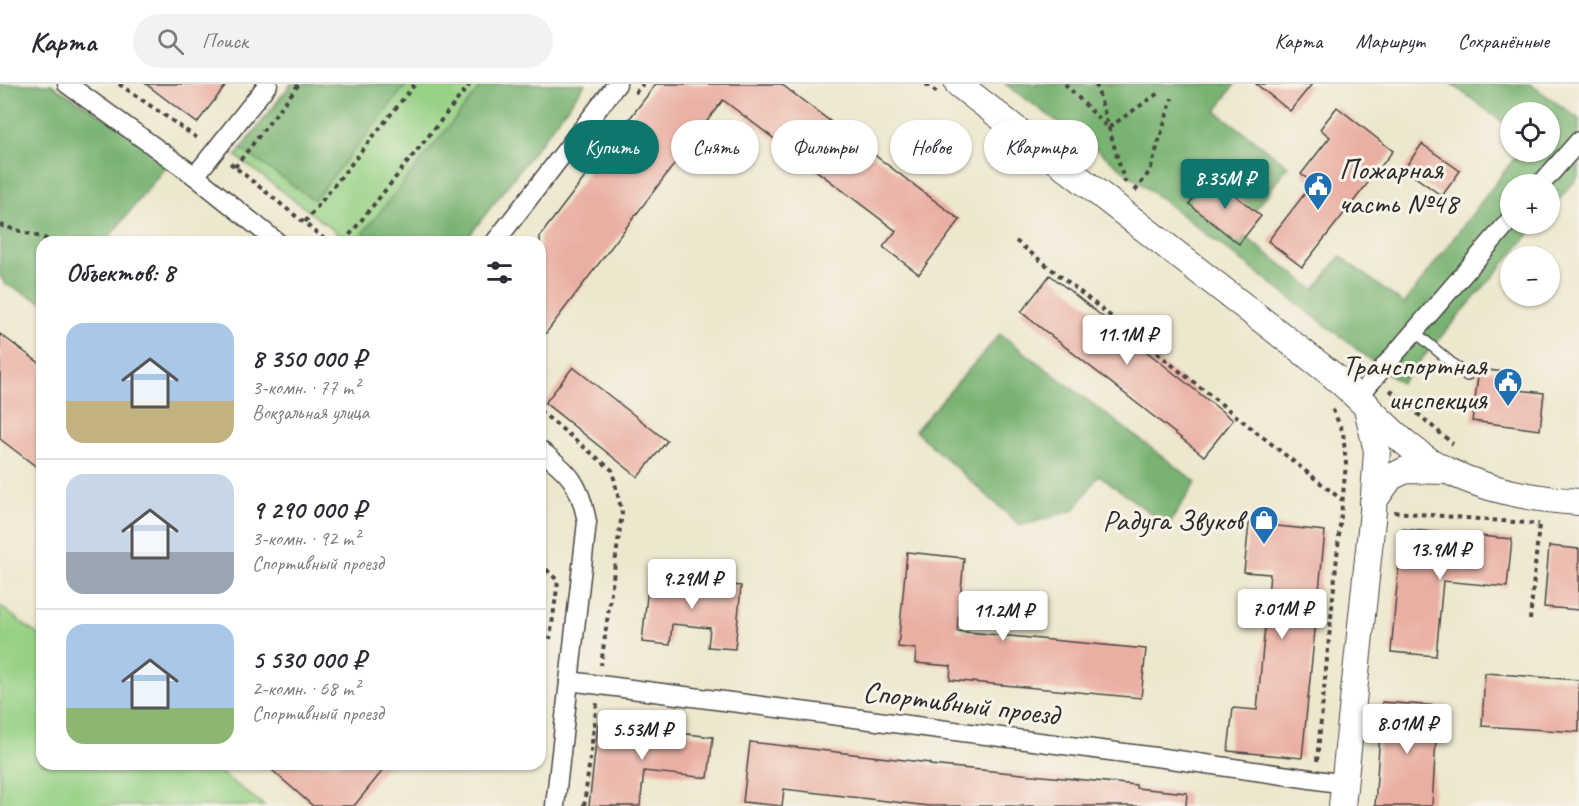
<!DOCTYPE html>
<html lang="ru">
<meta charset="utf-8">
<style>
body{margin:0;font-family:Caveat,sans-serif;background:#f2f2f3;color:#2b2b33;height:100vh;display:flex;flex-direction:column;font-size:22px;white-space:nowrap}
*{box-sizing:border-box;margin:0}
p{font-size:20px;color:#7c7c81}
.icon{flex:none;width:33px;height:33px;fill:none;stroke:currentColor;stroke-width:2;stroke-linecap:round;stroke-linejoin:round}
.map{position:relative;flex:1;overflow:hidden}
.side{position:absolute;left:36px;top:152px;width:510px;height:534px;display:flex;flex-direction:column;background:#fff;border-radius:18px;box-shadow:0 2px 4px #0004}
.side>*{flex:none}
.guide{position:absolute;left:564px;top:36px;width:570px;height:54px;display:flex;gap:12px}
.fabs{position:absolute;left:1500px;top:18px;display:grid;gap:12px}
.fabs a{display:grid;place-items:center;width:60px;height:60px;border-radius:50%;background:#fff;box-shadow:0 2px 4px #0004;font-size:30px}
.price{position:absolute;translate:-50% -51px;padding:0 14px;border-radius:6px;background:#fff;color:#222;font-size:20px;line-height:39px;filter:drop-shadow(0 2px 3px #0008)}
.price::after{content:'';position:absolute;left:50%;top:36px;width:18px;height:14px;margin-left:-9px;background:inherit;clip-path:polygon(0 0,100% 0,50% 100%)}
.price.selected{background:#0f766e;color:#fff}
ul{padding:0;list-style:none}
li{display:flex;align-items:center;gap:18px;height:150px;padding:0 30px}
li+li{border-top:2px solid #e1e1e2}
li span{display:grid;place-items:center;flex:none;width:168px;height:120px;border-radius:18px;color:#555}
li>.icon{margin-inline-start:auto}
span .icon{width:72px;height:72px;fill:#fffc;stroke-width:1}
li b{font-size:26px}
h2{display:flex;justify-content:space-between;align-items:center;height:72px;padding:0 30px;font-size:26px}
.pill{padding:0 21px;border-radius:27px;background:#fff;box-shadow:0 2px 4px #0004;font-size:21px;line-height:54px}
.pill.selected{background:#0f766e;color:#fff}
header{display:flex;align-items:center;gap:36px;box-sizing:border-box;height:84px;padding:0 30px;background:#fff;border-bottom:2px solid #e1e1e2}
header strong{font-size:28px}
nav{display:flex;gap:33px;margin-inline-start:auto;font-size:21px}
.search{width:420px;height:54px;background:#f2f2f3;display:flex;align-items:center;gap:15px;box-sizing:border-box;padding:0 21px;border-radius:33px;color:#7c7c81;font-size:22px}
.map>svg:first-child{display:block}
.green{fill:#97d185;stroke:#617e58;stroke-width:1.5}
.forest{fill:#79b372;stroke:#526f4e;stroke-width:1.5}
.building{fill:#eaafa3}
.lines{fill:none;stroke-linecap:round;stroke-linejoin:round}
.lane-casing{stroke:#484743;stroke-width:12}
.street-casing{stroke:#484743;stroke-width:21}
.secondary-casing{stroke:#484743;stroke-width:28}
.path{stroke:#484743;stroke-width:4;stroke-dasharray:4.5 4.5;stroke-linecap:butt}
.lane{stroke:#fff;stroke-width:9}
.street{stroke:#fff;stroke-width:18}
.secondary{stroke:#fff;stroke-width:26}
.labels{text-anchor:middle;stroke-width:6;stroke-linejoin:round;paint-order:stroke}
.poi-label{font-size:30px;fill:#2b2b2b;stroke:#f7f3e8;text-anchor:end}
.street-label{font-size:30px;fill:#2b2b2b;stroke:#f7f3e8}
</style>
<header>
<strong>Карта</strong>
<div class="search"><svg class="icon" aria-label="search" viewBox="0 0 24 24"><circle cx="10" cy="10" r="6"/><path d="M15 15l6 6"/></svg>Поиск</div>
<nav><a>Карта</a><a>Маршрут</a><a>Сохранённые</a></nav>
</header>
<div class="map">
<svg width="1579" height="722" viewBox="0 0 1579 722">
<rect width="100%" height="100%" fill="#f7f3e8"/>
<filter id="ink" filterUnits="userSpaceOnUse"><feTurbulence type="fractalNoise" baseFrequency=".0167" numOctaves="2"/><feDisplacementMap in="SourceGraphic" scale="12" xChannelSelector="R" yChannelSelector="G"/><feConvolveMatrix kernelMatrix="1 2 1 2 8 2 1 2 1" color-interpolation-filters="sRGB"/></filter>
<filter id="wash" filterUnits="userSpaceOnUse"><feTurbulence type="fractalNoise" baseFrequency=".008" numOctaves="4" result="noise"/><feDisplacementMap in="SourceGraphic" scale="24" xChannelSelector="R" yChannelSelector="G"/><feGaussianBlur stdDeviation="1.35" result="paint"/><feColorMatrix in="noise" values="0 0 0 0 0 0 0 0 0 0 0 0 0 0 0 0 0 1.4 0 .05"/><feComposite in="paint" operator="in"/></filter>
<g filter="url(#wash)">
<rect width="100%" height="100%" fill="#ede7cd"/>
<!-- green -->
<g class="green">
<polygon points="291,0 585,0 465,157 348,157 236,72"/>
<polygon points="0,522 42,554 42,680 209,680 265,722 0,722"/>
</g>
<!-- forest -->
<g class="forest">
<polygon points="0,0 51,0 172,75 106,157 42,158 42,218 5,200 0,192"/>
<polygon points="291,0 407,0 314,116 241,65"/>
<polygon points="483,0 585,0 465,157 373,157 363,149"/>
<polygon points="1005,0 1235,0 1216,27 1288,82 1239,148 1315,206 1340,172 1404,220 1519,68 1550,68 1550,28 1510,28 1510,44 1452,0 1530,0 1579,35 1579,92 1550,126 1550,100 1510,100 1510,140 1538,140 1401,299 1101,69"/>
<polygon points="1000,250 1196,398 1168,442 1099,391 1074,426 1021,442 915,347"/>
</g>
<g id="blocks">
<!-- building -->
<g class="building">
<polygon points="146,0 227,0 197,39"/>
<polygon points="656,0 781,0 960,136 919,190 883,163 896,147 723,16 540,257 540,152"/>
<polygon points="1256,0 1312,0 1290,27"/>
<polygon points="1337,23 1393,67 1302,183 1268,157 1313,99 1301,90 1330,53 1320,45"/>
<polygon points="1422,60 1460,87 1442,112 1404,85"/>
<polygon points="1211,92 1261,132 1239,160 1189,120"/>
<polygon points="1050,191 1233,336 1204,372 1021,228"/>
<polygon points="0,250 42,281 42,387 0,355"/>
<polygon points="573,283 667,357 638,393 545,319"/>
<polygon points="1479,285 1513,289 1511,305 1544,309 1540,346 1472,337"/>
<polygon points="1249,439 1325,447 1302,674 1228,667 1233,624 1257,626 1270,490 1244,488"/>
<polygon points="1402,445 1512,455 1507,503 1443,497 1436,572 1391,568"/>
<polygon points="1549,462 1579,465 1579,526 1544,523"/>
<polygon points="907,468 964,474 957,547 1146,565 1141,614 950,596 951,582 915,579 916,565 898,563"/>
<polygon points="649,493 741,502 735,565 708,563 710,544 672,540 670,561 642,558"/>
<polygon points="1485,589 1579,596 1579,648 1482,642"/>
<polygon points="1382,618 1438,622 1432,722 1375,722"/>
<polygon points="598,640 713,653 708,694 644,687 640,722 589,722"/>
<polygon points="750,658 930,679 930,681 1136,701 1136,704 1187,709 1186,722 929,722 784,705 782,722 743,718"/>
<polygon points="265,680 388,680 354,722 313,722"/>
</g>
</g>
</g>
<g filter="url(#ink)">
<use href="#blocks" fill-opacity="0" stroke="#484743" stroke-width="1.5"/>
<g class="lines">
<!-- lane casing -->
<g class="lane-casing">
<polyline id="lane" points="1414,247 1467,292"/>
</g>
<!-- street casing -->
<g class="street-casing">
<g id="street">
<polyline points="67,0 195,92 277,158"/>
<polyline points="195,92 268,0"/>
<polyline points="1541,100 1579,57"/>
<polyline points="495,158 617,0"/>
<polyline points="1358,313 1510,136"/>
<path d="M 540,366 C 570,389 580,400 587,438 L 555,722"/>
<polyline points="569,597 1171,675 1345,700"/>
</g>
</g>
<!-- secondary casing -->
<g class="secondary-casing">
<g id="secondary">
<path d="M 958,0 C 1082,97 1206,193 1330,289 C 1370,321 1401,365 1448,387 C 1489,407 1533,415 1579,418"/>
<polyline points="1373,418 1391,393 1406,386 1446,387"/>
<polyline points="1342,722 1373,427 1377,367 1366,320"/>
</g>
</g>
<!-- path -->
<g class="path">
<polyline points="119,0 200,56"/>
<polyline points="926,0 937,9"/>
<polyline points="1065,0 1108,44 1160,8"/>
<polyline points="1096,0 1124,96 1127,99"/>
<polyline points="635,9 643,0"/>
<polyline points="230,79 328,158"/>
<polyline points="235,83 299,0"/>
<polyline points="1135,107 1150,87 1172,14"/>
<polyline points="305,138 415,0"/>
<polyline points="0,141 57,158"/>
<polyline points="1016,157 1342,416"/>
<polyline points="344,158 470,0"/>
<polyline points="1390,306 1453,360"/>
<polyline points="540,327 612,386 622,429 601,581"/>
<polyline points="1394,428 1539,440"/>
<polyline points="540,479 558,497 550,555"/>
<polyline points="1530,536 1539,440"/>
<polyline points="1317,677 1346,380 1343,348 1331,322"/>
<polyline points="584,722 597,619"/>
</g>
<!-- lane -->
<use href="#lane" class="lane"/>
<!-- street -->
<use href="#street" class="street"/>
<!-- secondary -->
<use href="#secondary" class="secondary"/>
</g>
</g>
<!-- icons -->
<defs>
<g id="civic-pin" transform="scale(1.5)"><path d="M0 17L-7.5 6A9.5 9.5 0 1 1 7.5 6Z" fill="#1f6fb2" stroke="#f7f3e8"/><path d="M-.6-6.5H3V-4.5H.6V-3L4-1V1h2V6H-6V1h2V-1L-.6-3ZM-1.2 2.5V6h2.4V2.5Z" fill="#fff"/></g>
<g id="shop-pin" transform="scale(1.5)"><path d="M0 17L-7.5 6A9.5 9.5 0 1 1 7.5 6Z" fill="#1f6fb2" stroke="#f7f3e8"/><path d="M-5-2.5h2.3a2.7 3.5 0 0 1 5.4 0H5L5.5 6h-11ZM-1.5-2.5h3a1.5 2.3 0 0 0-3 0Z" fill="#fff"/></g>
</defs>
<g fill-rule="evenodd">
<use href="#civic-pin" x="1318" y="102"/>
<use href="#civic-pin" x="1508" y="298"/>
<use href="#shop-pin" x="1264" y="436"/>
</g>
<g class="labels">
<!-- poi labels -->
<g class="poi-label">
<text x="1339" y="95" text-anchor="start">Пожарная<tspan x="1339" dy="34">часть №48</tspan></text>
<text x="1487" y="291">Транспортная<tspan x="1487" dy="34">инспекция</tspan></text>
<text x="1243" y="446">Радуга Звуков</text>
</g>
<!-- street labels -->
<g class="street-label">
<text transform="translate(961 619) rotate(7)" y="10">Спортивный проезд</text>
</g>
</g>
</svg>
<div class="fabs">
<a><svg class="icon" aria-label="locate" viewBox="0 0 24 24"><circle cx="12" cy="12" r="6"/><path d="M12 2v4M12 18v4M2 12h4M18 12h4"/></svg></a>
<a>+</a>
<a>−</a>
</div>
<b class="price selected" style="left:1225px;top:126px">8.35M ₽</b>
<b class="price" style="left:1127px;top:282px">11.1M ₽</b>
<b class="price" style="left:1440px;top:497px">13.9M ₽</b>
<b class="price" style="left:692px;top:526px">9.29M ₽</b>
<b class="price" style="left:1282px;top:556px">7.01M ₽</b>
<b class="price" style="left:1003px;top:558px">11.2M ₽</b>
<b class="price" style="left:1407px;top:671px">8.01M ₽</b>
<b class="price" style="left:642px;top:677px">5.53M ₽</b>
<div class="guide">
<a class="pill selected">Купить</a>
<a class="pill">Снять</a>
<a class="pill">Фильтры</a>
<a class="pill">Новое</a>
<a class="pill">Квартира</a>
</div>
<section class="side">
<h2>Объектов: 8<svg class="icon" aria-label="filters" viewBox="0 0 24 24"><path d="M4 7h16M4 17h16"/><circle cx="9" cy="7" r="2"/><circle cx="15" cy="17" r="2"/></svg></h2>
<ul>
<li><span style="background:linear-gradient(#a9c7e8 65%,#c2b280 0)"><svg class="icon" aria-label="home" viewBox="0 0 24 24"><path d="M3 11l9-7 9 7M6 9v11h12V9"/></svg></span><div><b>8 350 000 ₽</b><p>3-комн. · 77 m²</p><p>Вокзальная улица</p></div></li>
<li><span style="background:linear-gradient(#c9d6e8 65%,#9aa5b1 0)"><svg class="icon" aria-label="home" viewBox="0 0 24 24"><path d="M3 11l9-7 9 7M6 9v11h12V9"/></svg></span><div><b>9 290 000 ₽</b><p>3-комн. · 92 m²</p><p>Спортивный проезд</p></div></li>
<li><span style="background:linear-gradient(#a9c7e8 70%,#8fb573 0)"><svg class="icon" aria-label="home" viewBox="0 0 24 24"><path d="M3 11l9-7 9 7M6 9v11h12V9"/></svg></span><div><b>5 530 000 ₽</b><p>2-комн. · 68 m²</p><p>Спортивный проезд</p></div></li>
</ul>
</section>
</div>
